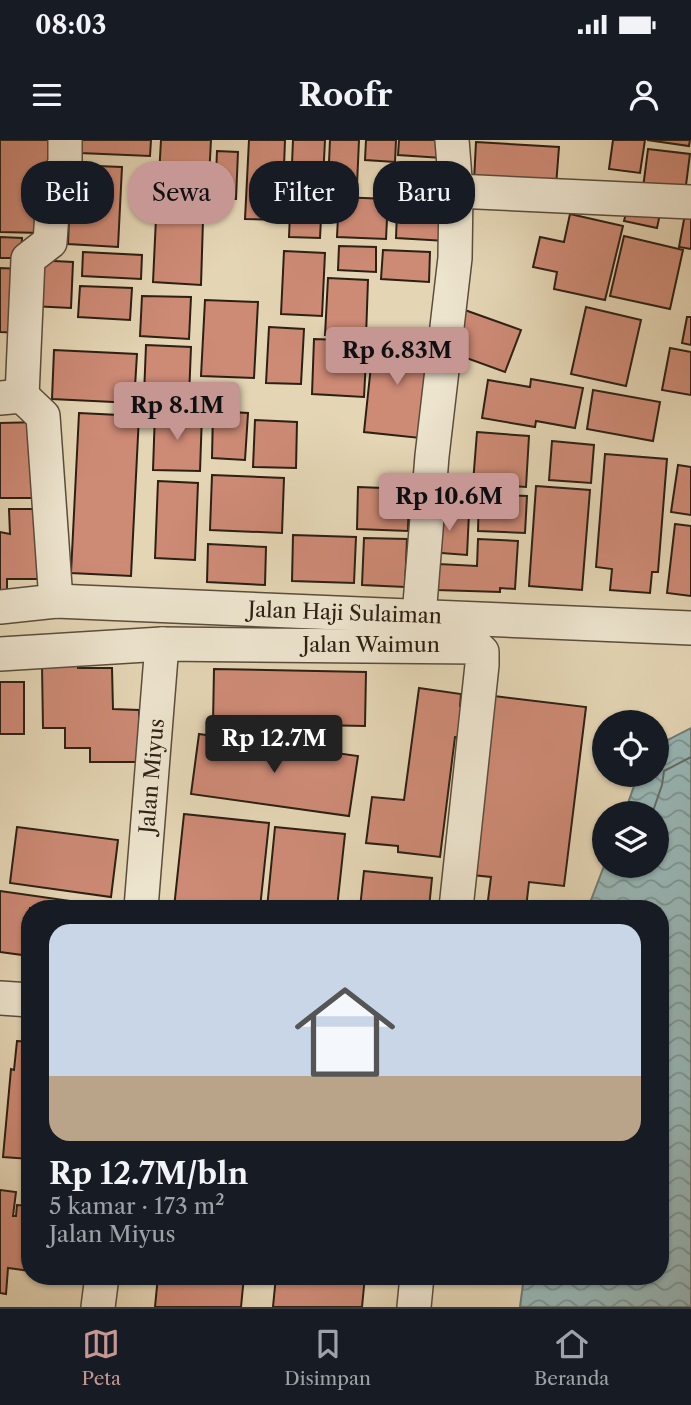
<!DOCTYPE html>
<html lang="id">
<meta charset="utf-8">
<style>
body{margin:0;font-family:"Libre Caslon Text",serif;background:#242831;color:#f1f3f6;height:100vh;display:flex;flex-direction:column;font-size:26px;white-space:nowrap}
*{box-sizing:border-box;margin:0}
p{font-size:23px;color:#9ea1a6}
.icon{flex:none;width:38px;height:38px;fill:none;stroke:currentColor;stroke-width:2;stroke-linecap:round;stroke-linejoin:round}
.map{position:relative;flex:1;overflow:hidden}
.sheet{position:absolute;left:21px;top:760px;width:648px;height:385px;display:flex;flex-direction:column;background:#171b24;border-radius:28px;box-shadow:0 2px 5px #0004}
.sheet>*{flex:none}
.banner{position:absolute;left:21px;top:21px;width:649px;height:63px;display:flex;gap:14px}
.tools{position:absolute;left:592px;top:570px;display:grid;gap:14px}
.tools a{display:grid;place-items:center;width:77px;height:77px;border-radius:50%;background:#171b24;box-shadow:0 2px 5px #0004;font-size:35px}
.price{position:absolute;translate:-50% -60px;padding:0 16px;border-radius:7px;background:#c59692;color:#111;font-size:23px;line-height:46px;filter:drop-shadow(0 2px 4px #0008)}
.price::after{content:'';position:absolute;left:50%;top:42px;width:21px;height:16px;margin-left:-10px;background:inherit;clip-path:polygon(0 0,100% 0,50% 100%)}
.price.on{background:#222;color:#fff}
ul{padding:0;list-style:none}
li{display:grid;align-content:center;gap:14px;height:371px;padding:0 28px}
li+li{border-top:2px solid #363941}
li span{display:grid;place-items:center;height:217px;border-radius:21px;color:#555}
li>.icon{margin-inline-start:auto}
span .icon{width:126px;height:126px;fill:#fffc;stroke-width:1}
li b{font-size:30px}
.pill{padding:0 24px;border-radius:28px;background:#171b24;box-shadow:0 2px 5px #0004;font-size:24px;line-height:63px}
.pill.on{background:#c59692;color:#111}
.status{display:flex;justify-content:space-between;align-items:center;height:49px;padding:0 35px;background:#171b24;direction:ltr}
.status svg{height:19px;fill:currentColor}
header{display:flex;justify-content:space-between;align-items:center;height:91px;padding:0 28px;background:#171b24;font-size:32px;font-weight:700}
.tabs{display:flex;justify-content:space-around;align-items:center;height:98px;border-top:2px solid #363941;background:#171b24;font-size:19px;color:#9ea1a6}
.tabs a{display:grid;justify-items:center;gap:4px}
.tabs .on{color:#c59692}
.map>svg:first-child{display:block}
.water{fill:url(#water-waves);stroke:#6d7b75;stroke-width:2}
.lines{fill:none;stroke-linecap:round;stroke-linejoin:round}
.shore{stroke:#626c65;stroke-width:2}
.building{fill:#cd8a75;stroke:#2c2014;stroke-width:2}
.minor-casing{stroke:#5a4d3c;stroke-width:36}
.minor{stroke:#ede4ce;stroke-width:33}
.labels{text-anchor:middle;stroke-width:5;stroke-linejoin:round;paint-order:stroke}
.street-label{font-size:21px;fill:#2c2014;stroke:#ede4ce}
</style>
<div class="status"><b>08:03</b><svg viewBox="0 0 49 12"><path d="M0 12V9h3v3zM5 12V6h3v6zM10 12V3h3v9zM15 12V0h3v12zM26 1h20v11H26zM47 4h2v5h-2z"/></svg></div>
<header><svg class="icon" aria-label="menu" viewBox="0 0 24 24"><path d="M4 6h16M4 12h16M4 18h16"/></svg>Roofr<svg class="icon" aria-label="person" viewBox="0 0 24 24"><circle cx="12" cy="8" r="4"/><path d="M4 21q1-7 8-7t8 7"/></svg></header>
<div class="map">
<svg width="691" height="1167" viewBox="0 0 691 1167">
<defs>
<pattern id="water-waves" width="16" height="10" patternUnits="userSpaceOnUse" patternTransform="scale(1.75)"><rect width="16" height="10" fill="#98b7b6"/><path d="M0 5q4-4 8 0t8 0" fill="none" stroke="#7c9493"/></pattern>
</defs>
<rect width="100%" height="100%" fill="#e4d5b4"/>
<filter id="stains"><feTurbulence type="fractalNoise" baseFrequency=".00286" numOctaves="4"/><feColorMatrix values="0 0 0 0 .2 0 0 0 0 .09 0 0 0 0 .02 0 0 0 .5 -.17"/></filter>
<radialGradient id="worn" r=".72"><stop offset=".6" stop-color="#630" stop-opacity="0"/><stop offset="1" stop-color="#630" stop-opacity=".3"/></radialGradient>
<!-- water -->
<polygon class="water" points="691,588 691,1167 520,1167 524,1136 660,1136 660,768 588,768 604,726 656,726 656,674 624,674 638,635 656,635 656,606"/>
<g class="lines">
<!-- shore -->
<polyline class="shore" points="652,674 662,645 664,631 691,617"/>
</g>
<!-- building -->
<g class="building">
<polygon points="0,0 57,0 42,93 0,92"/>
<polygon points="81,0 151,0 150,16 80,13"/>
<polygon points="161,0 211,0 209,38 159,36"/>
<polygon points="249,0 285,0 282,80 245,79"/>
<polygon points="293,0 325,0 320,98 289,97"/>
<polygon points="330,0 359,0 357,45 328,44"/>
<polygon points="366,0 396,0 395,22 365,20"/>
<polygon points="399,0 443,0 442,18 398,15"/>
<polygon points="613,0 645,0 640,33 609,29"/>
<polygon points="647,0 690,0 689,6"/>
<polygon points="476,2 559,7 556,46 474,41"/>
<polygon points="648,9 690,14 685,53 643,48"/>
<polygon points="217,11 238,12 236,59 215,58"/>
<polygon points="71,25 122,27 118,107 68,104"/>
<polygon points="395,30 451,32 450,61 394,59"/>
<polygon points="339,57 388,59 386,99 337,97"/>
<polygon points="629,62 661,69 657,88 624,81"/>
<polygon points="687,63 691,63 691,109 679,107"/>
<polygon points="397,72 448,74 446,101 396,98"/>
<polygon points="570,74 623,86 605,160 554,149 557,132 533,127 540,97 564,102"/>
<polygon points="156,78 203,80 201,145 153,142"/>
<polygon points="624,96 683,110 670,169 610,156"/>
<polygon points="0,97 22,98 21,118 0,118"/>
<polygon points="339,106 376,107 376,132 338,130"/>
<polygon points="383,110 430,112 429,142 381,139"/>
<polygon points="284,111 325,113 322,176 281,174"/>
<polygon points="83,112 142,115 141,139 82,136"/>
<polygon points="34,120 73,122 71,168 31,166"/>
<polygon points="0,128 24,129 21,193 0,192"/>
<polygon points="328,138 368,140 366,197 325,195"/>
<polygon points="80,146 132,148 130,180 78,177"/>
<polygon points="142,156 191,157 189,199 140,196"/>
<polygon points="205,160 258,162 254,238 201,236"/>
<polygon points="586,167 641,180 626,246 571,234"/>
<polygon points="462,169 521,190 505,232 447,211"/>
<polygon points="687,177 691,177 691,205 682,203"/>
<polygon points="269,187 304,189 301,244 266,243"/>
<polygon points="374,197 430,203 420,298 364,292"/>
<polygon points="314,199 367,201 364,257 312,254"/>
<polygon points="146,205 191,207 189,257 144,255"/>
<polygon points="670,208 691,212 691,255 662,250"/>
<polygon points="54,210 137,214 134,263 52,259"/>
<polygon points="531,239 583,248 575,288 536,281 535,287 482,278 488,240 530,247"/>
<polygon points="593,250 660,262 653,301 587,289"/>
<polygon points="213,271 248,273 245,320 212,318"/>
<polygon points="155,272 202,274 200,331 153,330"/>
<polygon points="79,273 139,276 131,436 71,433"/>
<polygon points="255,280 297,282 296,328 253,327"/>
<polygon points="40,282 41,358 0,358 0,283"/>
<polygon points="477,292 529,296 526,347 473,343"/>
<polygon points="552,301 594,305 591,343 549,340"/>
<polygon points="605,314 667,319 658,432 652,432 650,453 610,450 612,429 596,427"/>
<polygon points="678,325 691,327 691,375 671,372"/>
<polygon points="212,335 284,338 282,393 210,390"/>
<polygon points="158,341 198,343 195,420 155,418"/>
<polygon points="536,346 590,350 582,450 529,446"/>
<polygon points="358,347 409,349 408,391 357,389"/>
<polygon points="479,354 527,356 525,393 478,391"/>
<polygon points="9,369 43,369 46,439 7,439 7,456 0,456 0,392 10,394"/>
<polygon points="430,371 469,373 467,415 429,412"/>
<polygon points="675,384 691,386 691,456 667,453"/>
<polygon points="293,395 356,397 354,443 292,441"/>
<polygon points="364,398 407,399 405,447 362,445"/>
<polygon points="478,399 518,401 515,449 500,448 500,452 437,450 439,424 477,426"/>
<polygon points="208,404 266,407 265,445 207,442"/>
<polygon points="78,525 78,528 112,528 113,569 139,570 139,622 90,622 90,608 65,608 65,588 43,588 42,526"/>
<polygon points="214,529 366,532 365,586 213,583"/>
<rect x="0" y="542" width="24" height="52"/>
<polygon points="419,548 461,554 460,566 468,567 464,598 455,597 440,717 398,712 398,706 366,703 372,657 404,660"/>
<polygon points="494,556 586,567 564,746 529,742 526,768 487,768 491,737 472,735"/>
<polygon points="199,594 358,616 349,676 191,654"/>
<polygon points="184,674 269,683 260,768 174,768"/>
<polygon points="17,687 118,700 111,757 10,743"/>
<polygon points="275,687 345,694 337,768 267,768"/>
<polygon points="364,731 432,738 429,768 360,768"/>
<polygon points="0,751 113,767 113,768 30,768 30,816 0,812"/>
<polygon points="17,901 30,902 30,1019 3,1017 11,929 14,930"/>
<polygon points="0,1050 16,1052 13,1076 16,1076 17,1065 30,1066 30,1131 8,1128 6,1154 0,1153"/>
<polygon points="158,1136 244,1136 241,1167 155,1167"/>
<polygon points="276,1136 365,1136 362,1167 273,1167"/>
</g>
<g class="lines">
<!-- minor casing -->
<g class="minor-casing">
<g id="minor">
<polyline points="456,51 691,62"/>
<polyline points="22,256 28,119 50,102 54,44 65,24 65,0"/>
<polyline points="0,258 22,256 43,276 56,461"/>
<polyline points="0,467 56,461 691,488"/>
<polyline points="419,476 432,316 455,118 456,51 452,0"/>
<polyline points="0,514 162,504 477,507 482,512 482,525 456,768"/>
<polyline points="141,768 162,504"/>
<polyline points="0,858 30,860"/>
<polyline points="98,1167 102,1136"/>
<polyline points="414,1167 417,1136"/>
</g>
</g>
<!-- minor -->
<use href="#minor" class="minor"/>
</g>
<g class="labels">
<!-- street labels -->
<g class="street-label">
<text transform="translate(345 473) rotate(2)" y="7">Jalan Haji Sulaiman</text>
<text x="371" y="512">Jalan Waimun</text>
<text transform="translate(152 636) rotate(-85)" y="7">Jalan Miyus</text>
</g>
</g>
<rect width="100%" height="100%" filter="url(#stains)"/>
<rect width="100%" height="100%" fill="url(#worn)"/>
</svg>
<div class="tools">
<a><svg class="icon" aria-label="locate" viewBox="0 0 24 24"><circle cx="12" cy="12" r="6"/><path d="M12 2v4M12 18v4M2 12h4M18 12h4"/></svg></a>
<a><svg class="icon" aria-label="layers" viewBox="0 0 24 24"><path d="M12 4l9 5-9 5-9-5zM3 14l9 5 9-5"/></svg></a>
</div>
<b class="price" style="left:397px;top:247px">Rp 6.83M</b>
<b class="price" style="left:177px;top:302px">Rp 8.1M</b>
<b class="price" style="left:449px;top:393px">Rp 10.6M</b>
<b class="price on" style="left:274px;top:635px">Rp 12.7M</b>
<div class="banner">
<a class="pill">Beli</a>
<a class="pill on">Sewa</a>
<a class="pill">Filter</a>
<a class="pill">Baru</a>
</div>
<section class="sheet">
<ul>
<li><span style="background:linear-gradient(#c9d6e8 70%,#b9a48a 0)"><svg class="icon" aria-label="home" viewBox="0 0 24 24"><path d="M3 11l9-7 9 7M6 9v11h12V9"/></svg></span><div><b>Rp 12.7M/bln</b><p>5 kamar · 173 m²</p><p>Jalan Miyus</p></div></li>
</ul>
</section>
</div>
<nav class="tabs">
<a class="on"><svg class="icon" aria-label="map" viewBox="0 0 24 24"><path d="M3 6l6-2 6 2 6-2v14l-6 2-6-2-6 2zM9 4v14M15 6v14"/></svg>Peta</a>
<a><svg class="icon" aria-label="saved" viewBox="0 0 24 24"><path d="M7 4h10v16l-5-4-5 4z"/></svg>Disimpan</a>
<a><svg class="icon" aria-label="home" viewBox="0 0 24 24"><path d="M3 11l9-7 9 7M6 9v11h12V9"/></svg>Beranda</a>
</nav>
